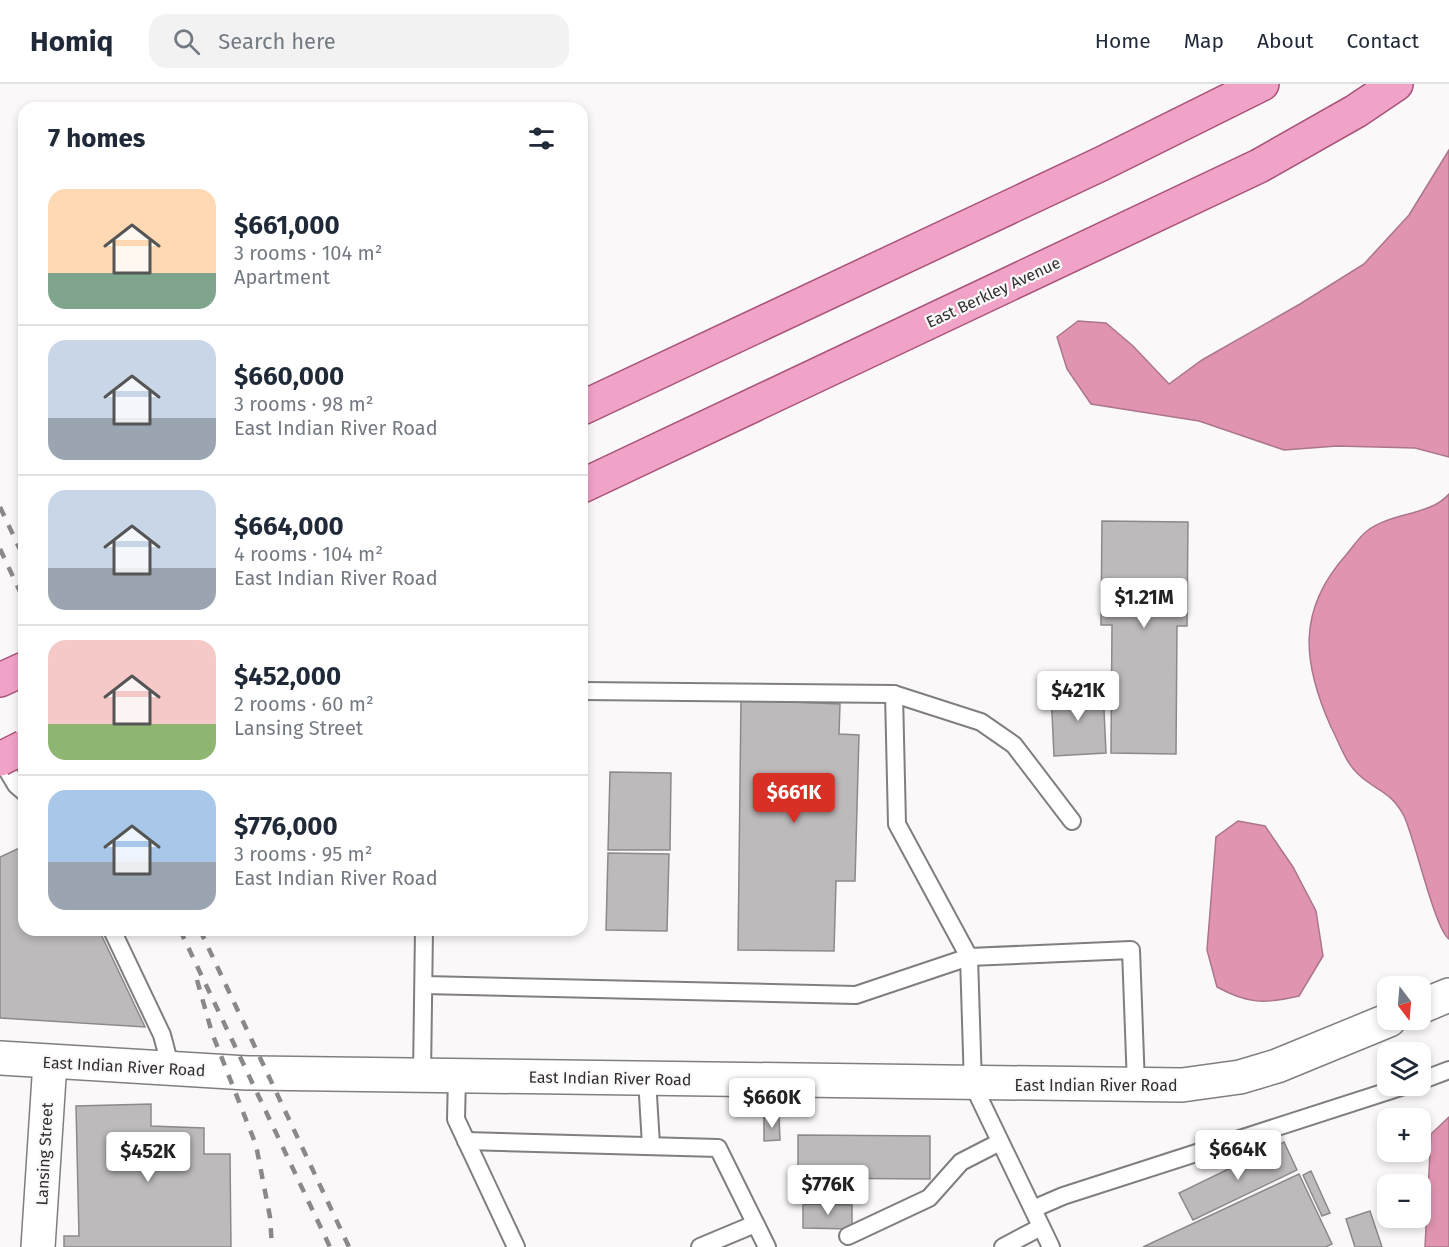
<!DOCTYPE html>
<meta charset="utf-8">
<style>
body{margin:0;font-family:"Fira Sans",sans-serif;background:#f2f2f3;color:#1f2937;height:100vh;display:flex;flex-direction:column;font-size:22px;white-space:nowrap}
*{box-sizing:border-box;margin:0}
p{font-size:20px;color:#747a83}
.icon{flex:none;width:33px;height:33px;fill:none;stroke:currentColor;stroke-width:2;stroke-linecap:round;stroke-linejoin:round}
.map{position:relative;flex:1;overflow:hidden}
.drawer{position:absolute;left:18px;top:18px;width:570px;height:834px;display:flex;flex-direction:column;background:#fff;border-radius:18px;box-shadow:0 3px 9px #0003}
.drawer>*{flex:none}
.needle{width:39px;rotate:164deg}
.fabs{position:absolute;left:1377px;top:892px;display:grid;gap:12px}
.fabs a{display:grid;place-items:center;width:54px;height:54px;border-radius:12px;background:#fff;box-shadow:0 3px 9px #0003;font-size:30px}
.price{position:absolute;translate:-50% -51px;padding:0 14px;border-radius:6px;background:#fff;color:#222;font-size:20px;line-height:39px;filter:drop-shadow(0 2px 3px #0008)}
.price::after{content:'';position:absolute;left:50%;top:36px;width:18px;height:14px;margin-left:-9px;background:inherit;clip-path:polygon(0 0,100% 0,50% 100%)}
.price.on{background:#d93025;color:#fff}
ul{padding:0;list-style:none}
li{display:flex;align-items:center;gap:18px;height:150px;padding:0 30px}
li+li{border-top:2px solid #e0e1e3}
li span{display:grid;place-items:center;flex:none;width:168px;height:120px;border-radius:18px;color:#555}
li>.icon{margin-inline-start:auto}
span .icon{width:72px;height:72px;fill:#fffc;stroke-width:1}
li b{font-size:26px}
h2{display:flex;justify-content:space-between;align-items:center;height:72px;padding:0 30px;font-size:26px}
header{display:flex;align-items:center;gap:36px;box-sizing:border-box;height:84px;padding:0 30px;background:#fff;border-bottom:2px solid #e0e1e3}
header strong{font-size:28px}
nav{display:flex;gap:33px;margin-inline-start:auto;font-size:21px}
.search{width:420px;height:54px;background:#f2f2f3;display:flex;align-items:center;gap:15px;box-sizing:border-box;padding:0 21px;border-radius:18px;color:#747a83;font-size:22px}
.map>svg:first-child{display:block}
.water{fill:#e094b2;stroke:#ab768b;stroke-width:1.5}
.building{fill:#bdbabb;stroke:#8c898a;stroke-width:1.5}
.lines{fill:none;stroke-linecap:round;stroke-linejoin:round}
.lane-casing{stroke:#817e7f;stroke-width:20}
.street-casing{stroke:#817e7f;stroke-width:36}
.secondary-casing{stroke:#817e7f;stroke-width:36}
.primary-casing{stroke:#a8537a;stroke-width:36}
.lane{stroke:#fff;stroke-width:16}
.street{stroke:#fff;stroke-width:33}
.secondary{stroke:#fff;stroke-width:33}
.primary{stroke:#f1a3c7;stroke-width:33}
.rail{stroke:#8a8888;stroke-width:4.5;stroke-dasharray:10 10;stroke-linecap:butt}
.primary-bridge-casing{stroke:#a8537a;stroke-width:36;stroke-linecap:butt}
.primary-bridge{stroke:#f1a3c7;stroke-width:33}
.labels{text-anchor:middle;stroke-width:4.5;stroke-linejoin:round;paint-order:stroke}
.street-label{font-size:16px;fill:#302f2f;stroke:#fbf8f9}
</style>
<header>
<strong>Homiq</strong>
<div class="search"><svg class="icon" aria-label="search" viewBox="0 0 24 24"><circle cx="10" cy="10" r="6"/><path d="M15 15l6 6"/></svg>Search here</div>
<nav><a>Home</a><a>Map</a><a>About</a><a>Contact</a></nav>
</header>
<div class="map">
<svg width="1449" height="1163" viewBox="0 0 1449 1163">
<rect width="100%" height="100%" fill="#fbf8f9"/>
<!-- water -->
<g class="water">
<polygon points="1449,66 1449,373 1415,364 1337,362 1284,366 1199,337 1091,320 1067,285 1057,253 1078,237 1106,239 1133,262 1169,300 1202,276 1300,220 1364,180 1409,131"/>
<path d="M 1449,410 L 1449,855 C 1435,846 1415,755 1404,732 C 1391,707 1376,707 1358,690 C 1345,678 1339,658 1331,643 C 1302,578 1297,526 1346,471 C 1353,463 1359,453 1367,447 C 1391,428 1430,432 1449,410 Z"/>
<path d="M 1238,737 L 1265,742 L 1293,783 L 1316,827 L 1323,872 L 1299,912 C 1264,920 1248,920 1217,903 L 1207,866 L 1216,753 Z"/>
<polygon points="1449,1033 1449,1163 1425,1163 1431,1050"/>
</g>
<!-- building -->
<g class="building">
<polygon points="1102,437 1188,438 1187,542 1177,542 1176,670 1111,669 1112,541 1101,541"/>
<polygon points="1103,605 1106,669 1054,672 1051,608"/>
<polygon points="741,616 840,620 839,650 859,651 855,797 836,797 834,867 738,866"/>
<polygon points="610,688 671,689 670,766 608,766"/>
<polygon points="24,762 24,846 99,846 145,943 0,934 0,773"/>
<polygon points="608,769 669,770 667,847 606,846"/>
<polygon points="151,1020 151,1042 204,1044 204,1070 230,1070 231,1163 64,1163 64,1152 79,1152 76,1022"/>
<polygon points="764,1034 779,1034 780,1056 764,1057"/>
<polygon points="798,1051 930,1052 930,1095 798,1094"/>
<polygon points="1284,1058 1297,1086 1193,1136 1179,1109"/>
<polygon points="1311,1087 1330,1129 1322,1132 1303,1091"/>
<polygon points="1299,1090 1332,1160 1326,1163 1143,1163"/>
<polygon points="803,1120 852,1121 852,1145 803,1144"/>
<polygon points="1370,1127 1382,1163 1355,1163 1346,1135"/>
</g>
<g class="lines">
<!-- lane casing -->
<g class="lane-casing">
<g id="lane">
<polyline points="582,607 894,610 981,638 1014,661 1072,737"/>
<polyline points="894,610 897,740 969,873 973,1001 1051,1163"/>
<polyline points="0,674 16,701 24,708"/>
<polyline points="112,846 162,951 171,985"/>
<polyline points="424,901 856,911 969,873 1131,866 1136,1001"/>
<polyline points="422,991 424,846"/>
<polyline points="457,992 456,1035 516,1163"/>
<polyline points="647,995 651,1061"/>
<polyline points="1420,997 1449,986"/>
<polyline points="466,1057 718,1064 767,1163"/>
<polyline points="1033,1125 1063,1112 1404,1002"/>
<polyline points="848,1152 929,1114 961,1078 1000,1058"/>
<polyline points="700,1163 755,1140"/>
<polyline points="1003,1163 1041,1143"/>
</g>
</g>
<!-- street casing -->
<g class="street-casing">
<polyline id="street" points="38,1163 50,978"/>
</g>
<!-- secondary casing -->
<g class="secondary-casing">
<g id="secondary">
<polyline points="1420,923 1449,911"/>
<polyline points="0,974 247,989 1182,1001 1240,993 1277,982 1389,936"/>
</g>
</g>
<!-- primary casing -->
<g class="primary-casing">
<g id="primary">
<polyline points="582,324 1101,80 1262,0"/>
<polyline points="582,402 1259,82 1356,27 1396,0"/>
<polyline points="0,596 24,585"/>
</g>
</g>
<!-- lane -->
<use href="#lane" class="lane"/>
<!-- street -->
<use href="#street" class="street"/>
<!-- secondary -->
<use href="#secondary" class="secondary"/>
<!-- primary -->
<use href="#primary" class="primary"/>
<!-- rail -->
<g class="rail">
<polyline points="0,423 24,474"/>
<polyline points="0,465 24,516"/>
<polyline points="180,846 330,1163"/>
<polyline points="200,846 349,1163"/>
<polyline points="197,896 212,949 256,1061 270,1133 272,1163"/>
</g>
<!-- primary-bridge casing -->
<g class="primary-bridge-casing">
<polyline id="primary-bridge" points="0,675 24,663"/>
</g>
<!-- primary-bridge -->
<use href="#primary-bridge" class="primary-bridge"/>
</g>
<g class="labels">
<!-- street labels -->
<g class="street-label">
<text transform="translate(993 208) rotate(-25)" y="6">East Berkley Avenue</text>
<text transform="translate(124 982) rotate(3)" y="6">East Indian River Road</text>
<text transform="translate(610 994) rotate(1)" y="6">East Indian River Road</text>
<text x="1096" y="1007">East Indian River Road</text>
<text transform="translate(44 1070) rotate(-87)" y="6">Lansing Street</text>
</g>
</g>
</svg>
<div class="fabs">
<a><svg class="needle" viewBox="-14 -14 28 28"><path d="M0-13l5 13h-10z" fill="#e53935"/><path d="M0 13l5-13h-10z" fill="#747a83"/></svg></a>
<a><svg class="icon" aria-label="layers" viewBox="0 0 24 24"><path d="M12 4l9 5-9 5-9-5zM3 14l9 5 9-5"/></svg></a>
<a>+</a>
<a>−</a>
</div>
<b class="price" style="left:1144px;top:545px">$1.21M</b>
<b class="price" style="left:1078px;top:638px">$421K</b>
<b class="price on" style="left:794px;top:740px">$661K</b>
<b class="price" style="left:772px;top:1045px">$660K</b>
<b class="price" style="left:1238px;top:1097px">$664K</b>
<b class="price" style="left:148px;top:1099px">$452K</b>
<b class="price" style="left:828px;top:1132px">$776K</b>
<section class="drawer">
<h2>7 homes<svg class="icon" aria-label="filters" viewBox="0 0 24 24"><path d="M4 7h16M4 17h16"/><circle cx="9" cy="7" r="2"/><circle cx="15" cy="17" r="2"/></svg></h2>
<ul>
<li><span style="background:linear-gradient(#ffd9b3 70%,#7fa58c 0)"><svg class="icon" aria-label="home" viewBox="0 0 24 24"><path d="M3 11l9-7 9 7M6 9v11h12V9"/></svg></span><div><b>$661,000</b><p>3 rooms · 104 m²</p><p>Apartment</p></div></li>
<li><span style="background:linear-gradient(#c9d6e8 65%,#9aa5b1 0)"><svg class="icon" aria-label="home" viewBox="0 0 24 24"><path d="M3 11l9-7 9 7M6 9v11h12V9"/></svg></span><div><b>$660,000</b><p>3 rooms · 98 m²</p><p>East Indian River Road</p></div></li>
<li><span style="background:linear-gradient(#c9d6e8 65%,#9aa5b1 0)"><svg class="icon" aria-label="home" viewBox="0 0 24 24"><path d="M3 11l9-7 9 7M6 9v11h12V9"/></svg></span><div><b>$664,000</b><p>4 rooms · 104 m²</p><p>East Indian River Road</p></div></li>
<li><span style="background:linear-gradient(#f6c9c9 70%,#8fb573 0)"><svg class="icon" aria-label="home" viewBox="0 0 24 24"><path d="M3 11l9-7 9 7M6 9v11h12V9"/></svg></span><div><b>$452,000</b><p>2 rooms · 60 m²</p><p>Lansing Street</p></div></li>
<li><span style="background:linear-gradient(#a9c7e8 60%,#9aa5b1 0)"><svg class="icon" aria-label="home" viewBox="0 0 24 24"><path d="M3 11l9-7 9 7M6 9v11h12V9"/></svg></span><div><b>$776,000</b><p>3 rooms · 95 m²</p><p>East Indian River Road</p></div></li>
</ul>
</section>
</div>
